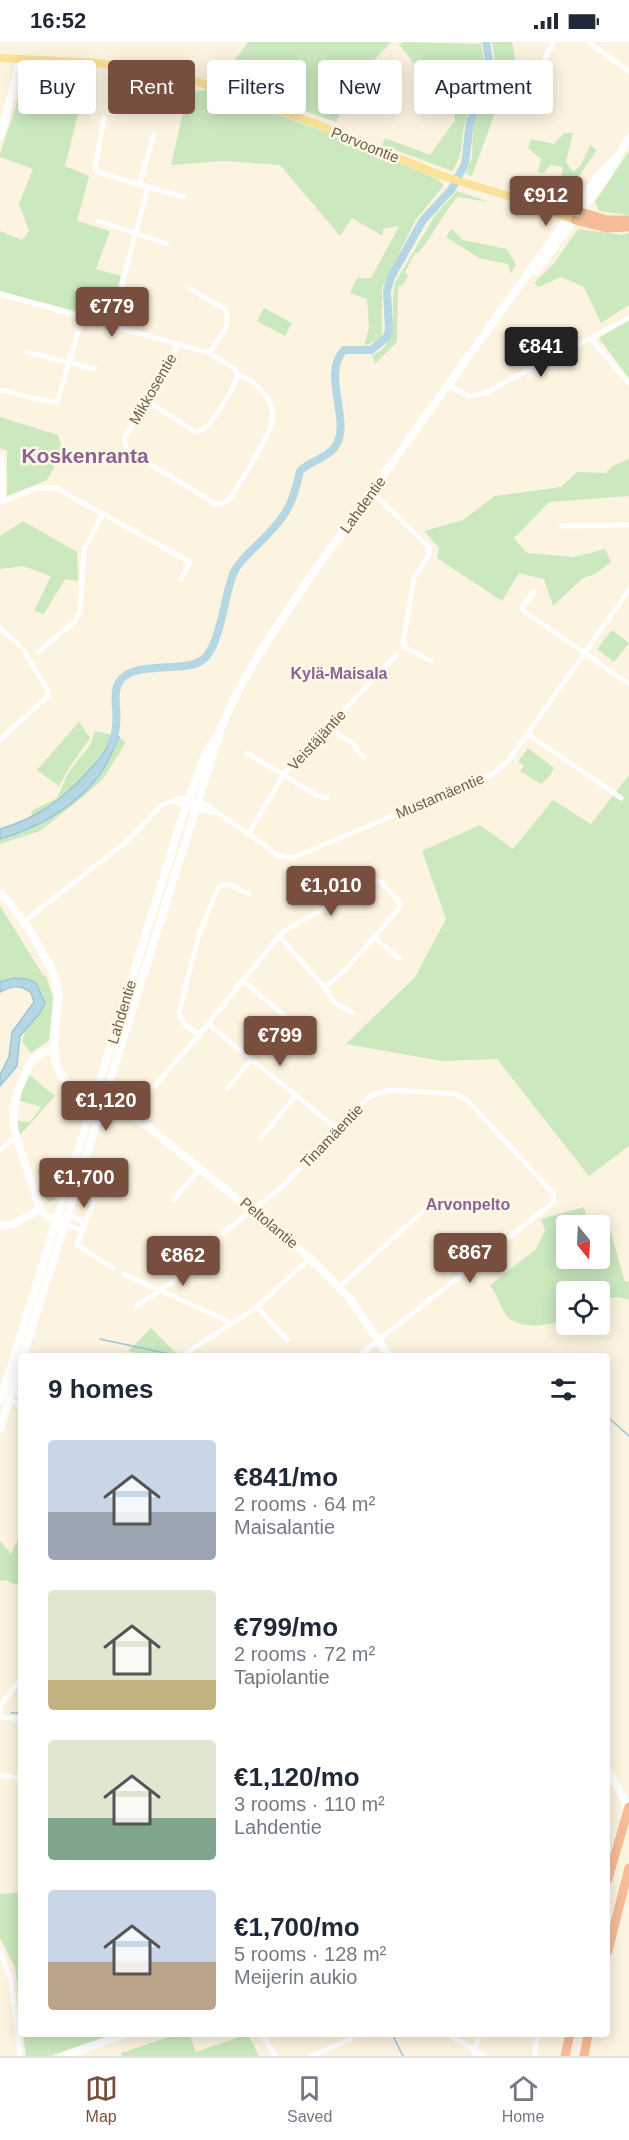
<!DOCTYPE html>
<meta charset="utf-8">
<style>
body{margin:0;font-family:Helvetica,sans-serif;background:#f6f6f7;color:#1f2937;height:100vh;display:flex;flex-direction:column;font-size:22px;white-space:nowrap}
*{box-sizing:border-box;margin:0}
p{font-size:20px;color:#747a83}
.icon{flex:none;width:33px;height:33px;fill:none;stroke:currentColor;stroke-width:2;stroke-linecap:round;stroke-linejoin:round}
.map{position:relative;flex:1;overflow:hidden}
.details{position:absolute;left:18px;top:1311px;width:592px;height:684px;display:flex;flex-direction:column;background:#fff;border-radius:6px;box-shadow:0 3px 15px #0003}
.details>*{flex:none}
.hud{position:absolute;left:18px;top:18px;width:594px;height:54px;display:flex;gap:12px}
.needle{width:39px;rotate:162deg}
.controls{position:absolute;left:556px;top:1173px;display:grid;gap:12px}
.controls a{display:grid;place-items:center;width:54px;height:54px;border-radius:6px;background:#fff;box-shadow:0 3px 15px #0003;font-size:30px}
.price{position:absolute;translate:-50% -51px;padding:0 14px;border-radius:6px;background:#784f3e;color:#fff;font-size:20px;line-height:39px;filter:drop-shadow(0 2px 3px #0008)}
.price::after{content:'';position:absolute;left:50%;top:36px;width:18px;height:14px;margin-left:-9px;background:inherit;clip-path:polygon(0 0,100% 0,50% 100%)}
.price.selected{background:#222;color:#fff}
ul{padding:0;list-style:none}
li{display:flex;align-items:center;gap:18px;height:150px;padding:0 30px}
li span{display:grid;place-items:center;flex:none;width:168px;height:120px;border-radius:6px;color:#555}
li>.icon{margin-inline-start:auto}
span .icon{width:72px;height:72px;fill:#fffc;stroke-width:1}
li b{font-size:26px}
h2{display:flex;justify-content:space-between;align-items:center;height:72px;padding:0 30px;font-size:26px}
.pill{padding:0 21px;border-radius:6px;background:#fff;box-shadow:0 3px 15px #0003;font-size:21px;line-height:54px}
.pill.selected{background:#784f3e;color:#fff}
.status{display:flex;justify-content:space-between;align-items:center;height:42px;padding:0 30px;background:#fff;direction:ltr}
.status svg{height:16px;fill:currentColor}
.tab-bar{display:flex;justify-content:space-around;align-items:center;height:84px;border-top:2px solid #e0e1e3;background:#fff;font-size:16px;color:#747a83}
.tab-bar a{display:grid;justify-items:center;gap:3px}
.tab-bar .selected{color:#784f3e}
.map>svg:first-child{display:block}
.green{fill:#cbe8bf}
.water{fill:#b5d7e4;stroke:#9cc5d6;stroke-width:1.5}
.lines{fill:none;stroke-linecap:round;stroke-linejoin:round}
.stream{stroke:#9cc5d6;stroke-width:1.5}
.river{stroke:#b5d7e4;stroke-width:8}
.street{stroke:#fff;stroke-width:5}
.secondary{stroke:#fff;stroke-width:8}
.primary{stroke:#fae299;stroke-width:8}
.highway{stroke:#f5bc97;stroke-width:9}
.labels{text-anchor:middle;stroke-width:5;stroke-linejoin:round;paint-order:stroke}
.street-label{font-size:15px;fill:#715c48;stroke:#fff8e6}
.neighbourhood-label{font-size:16px;font-weight:bold;fill:#8b6495;stroke:#fff8e6}
.district-label{font-size:21px;font-weight:bold;fill:#8b6495;stroke:#fff8e6}
</style>
<div class="status"><b>16:52</b><svg viewBox="0 0 49 12"><path d="M0 12V9h3v3zM5 12V6h3v6zM10 12V3h3v9zM15 12V0h3v12zM26 1h20v11H26zM47 4h2v5h-2z"/></svg></div>
<div class="map">
<svg width="629" height="2014" viewBox="0 0 629 2014">
<rect width="100%" height="100%" fill="#fcf4e0"/>
<!-- green -->
<g class="green">
<polygon points="248,0 391,0 361,32 336,80 219,39"/>
<path d="M 404,0 L 481,2 L 487,38 C 480,52 469,64 465,80 C 460,100 465,110 452,129 L 382,103 L 385,96 L 430,113 L 455,78 L 453,68 L 446,64 L 399,2 Z"/>
<polygon points="492,0 512,0 515,16 472,134 466,132 472,115 473,81 490,57 497,34"/>
<polygon points="30,21 89,28 65,124 89,134 77,179 110,189 96,227 121,234 109,278 0,249 0,189 22,198 29,189 19,162 33,127 0,115 0,112"/>
<polygon points="121,34 194,49 210,48 344,97 437,137 444,143 415,179 382,246 382,296 364,304 369,285 367,257 350,251 357,236 371,236 399,184 383,187 383,194 352,176 340,194 280,123 224,119 171,123 183,71 115,58"/>
<polygon points="564,91 573,91 566,120 573,130 581,123 590,103 597,108 566,152 554,152 559,149 563,125 550,123 544,131 538,130 541,117 528,106 531,97 554,102"/>
<polygon points="629,109 629,173 599,169 595,160"/>
<path d="M 457,149 L 489,160 L 458,155 C 441,173 434,193 418,211 L 415,211 L 405,230 L 408,234 L 403,243 L 398,245 L 397,300 L 375,322 L 372,313 C 404,301 387,263 396,239 L 436,172 Z"/>
<polygon points="452,187 463,198 507,207 516,223 511,231 508,222 479,216 446,195"/>
<polygon points="578,187 622,193 629,191 629,263 601,281 584,245 561,235 539,245 534,241 555,220"/>
<polygon points="264,266 292,281 285,294 257,279"/>
<polygon points="629,278 629,336 599,296"/>
<polygon points="0,375 58,393 63,410 47,438 7,454 7,409 0,406"/>
<polygon points="629,417 629,454 549,460 514,496 527,511 574,515 605,507 611,520 595,532 583,536 553,564 544,537 519,531 502,559 437,516 439,506 424,489 463,478 495,454 561,445 577,430 606,431 612,424"/>
<polygon points="23,479 77,510 78,539 65,537 44,572 34,569 51,534 23,524 0,527 0,494"/>
<polygon points="612,588 629,601 614,620 597,607"/>
<polygon points="77,677 90,696 69,726 59,744 37,728 78,681"/>
<path d="M 95,689 L 112,693 C 104,723 61,763 33,775 L 31,769 L 57,756 L 68,731 L 90,703 Z"/>
<path d="M 119,695 L 126,700 L 103,737 L 84,754 L 40,789 L 0,802 L 0,797 C 37,786 76,765 100,732 C 108,721 113,707 119,695 Z"/>
<polygon points="528,706 554,726 549,735 541,742 520,729 524,724 518,720"/>
<polygon points="629,733 629,1104 589,1134 497,1017 442,1019 346,1002 415,935 446,877 422,809 480,783 513,807 553,758 591,782"/>
<path d="M 0,864 L 43,933 L 46,934 L 53,955 L 49,998 L 31,1011 L 22,999 C 26,983 38,975 45,961 L 36,941 L 21,936 L 0,940 Z"/>
<polygon points="28,1032 55,1054 20,1093 17,1079 30,1080 41,1065 18,1058"/>
<polygon points="62,1118 66,1125 55,1157 49,1160 45,1156 37,1128"/>
<path d="M 584,1165 L 588,1183 L 567,1184 L 567,1216 L 600,1216 L 600,1189 L 610,1187 L 625,1240 L 629,1239 L 629,1258 L 619,1255 L 600,1257 L 600,1250 L 567,1250 L 567,1278 C 551,1283 518,1289 506,1273 C 500,1264 497,1252 490,1243 L 536,1207 L 545,1188 L 541,1177 Z"/>
<polygon points="151,1286 176,1311 175,1314 145,1314 128,1309"/>
<polygon points="21,1491 21,1543 10,1541 7,1538 0,1539 0,1499 11,1512"/>
<polygon points="21,1850 21,1975 15,1925 0,1896 0,1852"/>
<polygon points="23,1992 109,1992 109,1994 50,2014 26,2014"/>
<polygon points="178,1992 189,1992 196,2010 248,1992 259,2014 122,2014 121,2011"/>
</g>
<!-- water -->
<g class="water">
<path d="M 112,693 L 119,695 C 113,707 108,721 100,732 C 76,765 37,786 0,797 L 0,787 C 34,777 58,761 83,735 C 95,722 107,711 112,693 Z"/>
<path d="M 14,936 L 27,937 L 36,941 L 45,961 L 39,972 L 20,994 L 17,1024 L 0,1044 L 0,1033 L 9,1015 L 12,990 L 34,960 L 31,951 C 20,942 12,944 0,950 L 0,940 Z"/>
</g>
<g class="lines">
<!-- stream -->
<g class="stream">
<polyline points="100,1297 174,1313"/>
<polyline points="608,1375 629,1394"/>
<polyline points="11,1671 21,1671"/>
<polyline points="392,1992 403,2014"/>
</g>
<!-- river -->
<path class="river" d="M 111,702 C 123,680 110,654 119,640 C 133,618 182,631 201,619 C 221,607 224,551 234,530 C 240,518 249,511 258,502 C 284,477 293,464 300,429 C 310,419 325,417 334,406 C 354,382 320,333 344,308 L 371,308 L 386,296 L 389,288 L 387,249 L 391,235 L 423,178 L 451,148 L 465,122 L 470,79 L 492,38 L 486,0"/>
<!-- street -->
<g class="street">
<polyline points="588,0 629,29"/>
<polyline points="544,48 542,23 553,0"/>
<polyline points="104,76 95,127 97,130 148,145 111,283"/>
<polyline points="139,143 154,92"/>
<polyline points="148,145 184,155"/>
<polyline points="98,179 167,202"/>
<path d="M 190,247 L 225,267 C 233,283 218,298 209,311"/>
<path d="M 0,252 L 209,311 L 236,328 L 238,333 C 233,347 211,389 196,390 L 147,359"/>
<polyline points="591,297 629,341"/>
<path d="M 178,303 L 124,397 L 127,407 L 132,411 L 216,462 L 224,461 L 232,454 C 242,436 265,402 271,383 C 278,360 257,339 238,333"/>
<polyline points="27,310 95,327"/>
<polyline points="449,344 469,354 485,351 629,276"/>
<polyline points="0,348 57,361 82,276"/>
<polyline points="2,416 3,459"/>
<polyline points="372,450 429,505 429,513 414,536 403,601 405,605 431,619"/>
<polyline points="0,461 37,446 56,446 190,520 181,537"/>
<polyline points="561,484 629,483"/>
<polyline points="521,567 534,550"/>
<polyline points="524,569 629,642"/>
<polyline points="0,586 22,606 48,648 48,654 0,698"/>
<polyline points="38,610 74,580 80,570 84,508 103,472"/>
<polyline points="327,685 353,702 364,716"/>
<polyline points="526,691 621,756"/>
<polyline points="247,711 318,754 327,756"/>
<polyline points="172,759 214,771"/>
<polyline points="248,792 284,732 397,612"/>
<polyline points="23,880 126,800 162,763 181,756 207,763 278,813 292,816 492,732 509,718 629,548"/>
<polyline points="374,895 400,917"/>
<polyline points="243,939 304,990"/>
<polyline points="324,945 335,961 353,971"/>
<polyline points="208,982 336,1086"/>
<polyline points="199,993 184,982 179,970 199,892 219,844 229,842 249,852"/>
<polyline points="227,1047 252,1017"/>
<path d="M 130,1072 L 199,993 L 279,894 L 284,889 L 372,839 L 381,840 L 400,861 L 400,865 C 383,884 343,935 324,945 L 279,894"/>
<polyline points="261,1096 296,1053"/>
<polyline points="0,1108 16,1095"/>
<polyline points="97,1150 77,1203 113,1226"/>
<polyline points="173,1158 200,1127"/>
<polyline points="67,1173 80,1178 83,1182"/>
<polyline points="64,1181 81,1189"/>
<polyline points="223,1191 283,1144 336,1086 371,1053 391,1048 455,1052 467,1058 553,1151 554,1160 362,1311"/>
<polyline points="124,1232 232,1281"/>
<polyline points="339,1245 429,1164"/>
<polyline points="137,1264 174,1239 182,1222 201,1205"/>
<polyline points="257,1265 287,1298"/>
<polyline points="181,1314 257,1265 310,1216"/>
<polyline points="12,1349 21,1354"/>
<polyline points="9,1357 21,1364"/>
<polyline points="0,1664 21,1637"/>
<polyline points="0,1666 0,1675 21,1677"/>
<polyline points="0,1733 21,1736"/>
<polyline points="0,1909 11,1938 20,2014"/>
<polyline points="262,1992 275,2014"/>
<polyline points="447,1992 484,2014"/>
<polyline points="311,2014 351,1997 350,1992"/>
<polyline points="474,2014 479,1992"/>
<polyline points="534,2014 538,1992"/>
</g>
<!-- secondary -->
<g class="secondary">
<polyline points="0,95 21,16"/>
<polyline points="536,229 604,138 629,96"/>
<path d="M 0,851 C 17,867 50,918 56,940 C 64,970 42,1013 65,1038 C 79,1054 107,1062 126,1069"/>
<polyline points="55,1007 43,1010 31,1019 18,1049 13,1069 14,1088 40,1167 46,1174 60,1180"/>
<polyline points="76,1045 91,1047 114,1057 310,1216 351,1258 389,1314"/>
<polyline points="0,1184 14,1182 40,1167"/>
<path d="M 23,1314 L 221,687 C 242,631 280,581 313,531 L 598,134 L 617,115"/>
<polyline points="0,1359 183,773 205,713 215,696"/>
<polyline points="0,1387 21,1320"/>
<polyline points="608,1727 629,1768"/>
<polyline points="63,2014 126,1992"/>
</g>
<!-- primary -->
<g class="primary">
<polyline points="0,16 99,21 187,36 314,81 442,134 519,157 575,178"/>
<polyline points="525,157 544,158 581,170"/>
</g>
<!-- highway -->
<g class="highway">
<polyline points="581,170 607,178 629,178"/>
<polyline points="575,178 606,186 629,185"/>
<polyline points="608,1837 629,1765"/>
<polyline points="608,1909 629,1826"/>
<polyline points="565,2014 570,1992"/>
<polyline points="584,2014 588,1992"/>
</g>
</g>
<g class="labels">
<!-- street labels -->
<g class="street-label">
<text transform="translate(365 103) rotate(22)" y="5">Porvoontie</text>
<text transform="translate(153 347) rotate(-60)" y="5">Mikkosentie</text>
<text transform="translate(363 463) rotate(-54)" y="5">Lahdentie</text>
<text transform="translate(317 698) rotate(-47)" y="5">Veistäjäntie</text>
<text transform="translate(440 754) rotate(-23)" y="5">Mustamäentie</text>
<text transform="translate(122 970) rotate(-73)" y="5">Lahdentie</text>
<text transform="translate(332 1094) rotate(-46)" y="5">Tinamäentie</text>
<text transform="translate(269 1181) rotate(40)" y="5">Peltolantie</text>
</g>
<!-- neighbourhood labels -->
<g class="neighbourhood-label">
<text x="339" y="637">Kylä-Maisala</text>
<text x="468" y="1168">Arvonpelto</text>
</g>
<!-- district labels -->
<g class="district-label">
<text x="85" y="421">Koskenranta</text>
</g>
</g>
</svg>
<div class="controls">
<a><svg class="needle" viewBox="-14 -14 28 28"><path d="M0-13l5 13h-10z" fill="#e53935"/><path d="M0 13l5-13h-10z" fill="#747a83"/></svg></a>
<a><svg class="icon" aria-label="locate" viewBox="0 0 24 24"><circle cx="12" cy="12" r="6"/><path d="M12 2v4M12 18v4M2 12h4M18 12h4"/></svg></a>
</div>
<b class="price" style="left:546px;top:185px">€912</b>
<b class="price" style="left:112px;top:296px">€779</b>
<b class="price selected" style="left:541px;top:336px">€841</b>
<b class="price" style="left:331px;top:875px">€1,010</b>
<b class="price" style="left:280px;top:1025px">€799</b>
<b class="price" style="left:106px;top:1090px">€1,120</b>
<b class="price" style="left:84px;top:1167px">€1,700</b>
<b class="price" style="left:470px;top:1242px">€867</b>
<b class="price" style="left:183px;top:1245px">€862</b>
<div class="hud">
<a class="pill">Buy</a>
<a class="pill selected">Rent</a>
<a class="pill">Filters</a>
<a class="pill">New</a>
<a class="pill">Apartment</a>
</div>
<section class="details">
<h2>9 homes<svg class="icon" aria-label="filters" viewBox="0 0 24 24"><path d="M4 7h16M4 17h16"/><circle cx="9" cy="7" r="2"/><circle cx="15" cy="17" r="2"/></svg></h2>
<ul>
<li><span style="background:linear-gradient(#c9d6e8 60%,#9aa5b1 0)"><svg class="icon" aria-label="home" viewBox="0 0 24 24"><path d="M3 11l9-7 9 7M6 9v11h12V9"/></svg></span><div><b>€841/mo</b><p>2 rooms · 64 m²</p><p>Maisalantie</p></div></li>
<li><span style="background:linear-gradient(#dfe7d0 75%,#c2b280 0)"><svg class="icon" aria-label="home" viewBox="0 0 24 24"><path d="M3 11l9-7 9 7M6 9v11h12V9"/></svg></span><div><b>€799/mo</b><p>2 rooms · 72 m²</p><p>Tapiolantie</p></div></li>
<li><span style="background:linear-gradient(#dfe7d0 65%,#7fa58c 0)"><svg class="icon" aria-label="home" viewBox="0 0 24 24"><path d="M3 11l9-7 9 7M6 9v11h12V9"/></svg></span><div><b>€1,120/mo</b><p>3 rooms · 110 m²</p><p>Lahdentie</p></div></li>
<li><span style="background:linear-gradient(#c9d6e8 60%,#b9a48a 0)"><svg class="icon" aria-label="home" viewBox="0 0 24 24"><path d="M3 11l9-7 9 7M6 9v11h12V9"/></svg></span><div><b>€1,700/mo</b><p>5 rooms · 128 m²</p><p>Meijerin aukio</p></div></li>
</ul>
</section>
</div>
<nav class="tab-bar">
<a class="selected"><svg class="icon" aria-label="map" viewBox="0 0 24 24"><path d="M3 6l6-2 6 2 6-2v14l-6 2-6-2-6 2zM9 4v14M15 6v14"/></svg>Map</a>
<a><svg class="icon" aria-label="saved" viewBox="0 0 24 24"><path d="M7 4h10v16l-5-4-5 4z"/></svg>Saved</a>
<a><svg class="icon" aria-label="home" viewBox="0 0 24 24"><path d="M3 11l9-7 9 7M6 9v11h12V9"/></svg>Home</a>
</nav>
